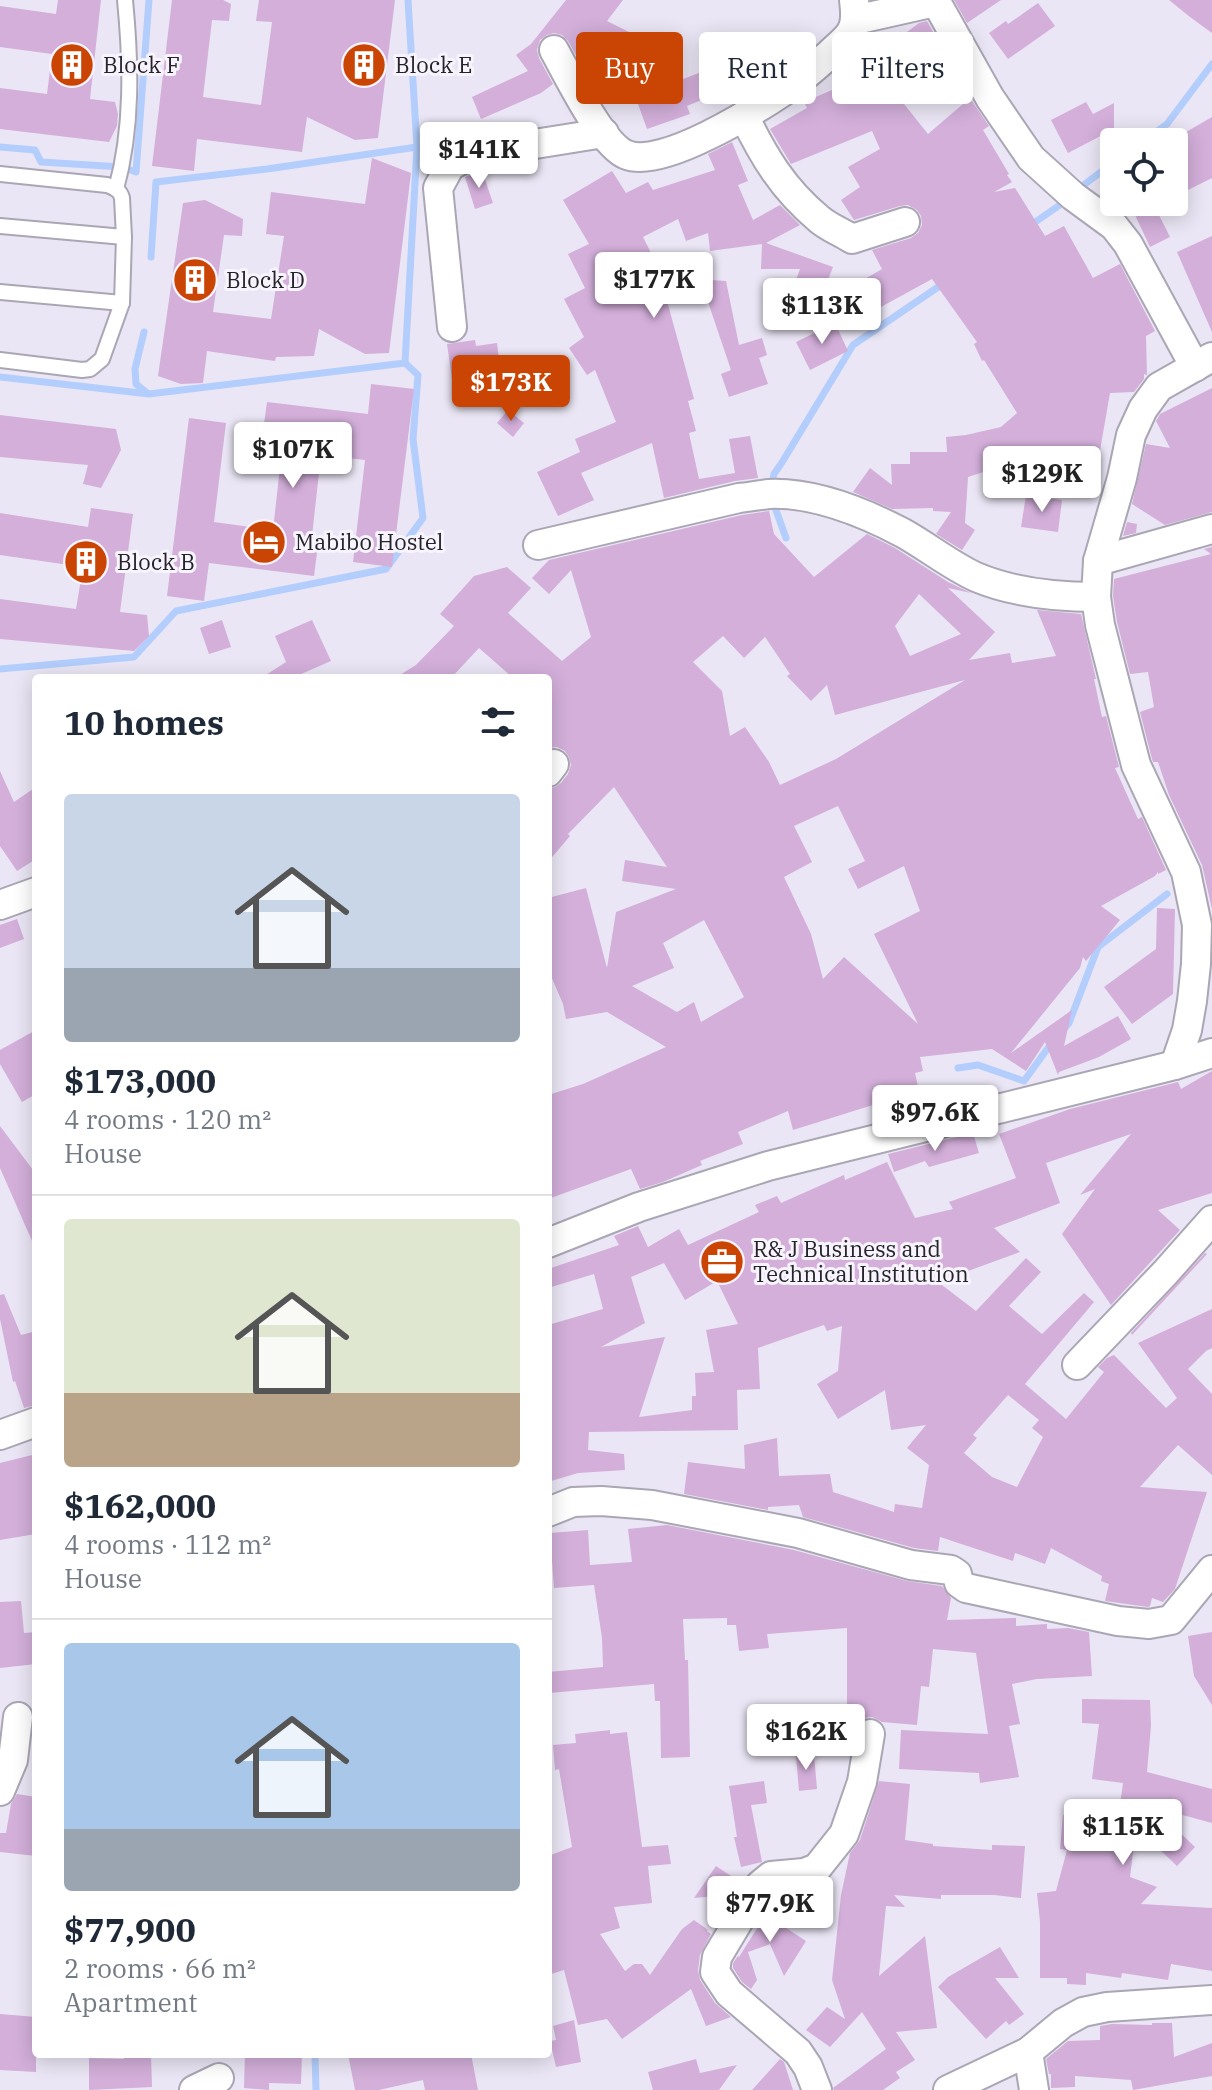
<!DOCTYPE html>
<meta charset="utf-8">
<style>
body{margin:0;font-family:"IBM Plex Serif",serif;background:#f6f6f7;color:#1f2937;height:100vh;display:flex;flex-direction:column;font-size:30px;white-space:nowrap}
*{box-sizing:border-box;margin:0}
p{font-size:26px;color:#747a83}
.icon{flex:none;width:44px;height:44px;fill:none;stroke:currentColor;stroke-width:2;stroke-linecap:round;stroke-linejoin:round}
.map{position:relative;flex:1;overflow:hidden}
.sheet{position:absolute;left:32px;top:674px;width:520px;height:1384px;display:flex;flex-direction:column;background:#fff;border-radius:8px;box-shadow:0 4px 20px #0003}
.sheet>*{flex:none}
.top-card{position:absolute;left:576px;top:32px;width:516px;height:72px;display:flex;gap:16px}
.controls{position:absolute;left:1100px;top:128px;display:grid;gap:16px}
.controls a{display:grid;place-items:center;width:88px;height:88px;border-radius:8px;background:#fff;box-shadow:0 4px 20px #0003;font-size:40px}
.price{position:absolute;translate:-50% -68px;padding:0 18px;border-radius:8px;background:#fff;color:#222;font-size:26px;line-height:52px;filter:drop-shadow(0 2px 4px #0008)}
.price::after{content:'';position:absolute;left:50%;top:48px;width:24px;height:18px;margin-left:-12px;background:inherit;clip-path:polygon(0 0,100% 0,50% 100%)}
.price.current{background:#ca4403;color:#fff}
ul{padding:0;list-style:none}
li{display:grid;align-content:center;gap:16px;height:424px;padding:0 32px}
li+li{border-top:2px solid #e0e1e3}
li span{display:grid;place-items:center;height:248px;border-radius:8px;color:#555}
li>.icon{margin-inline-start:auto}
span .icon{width:144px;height:144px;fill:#fffc;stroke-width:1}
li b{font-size:34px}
h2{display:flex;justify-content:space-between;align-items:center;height:96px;padding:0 32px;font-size:34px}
.chip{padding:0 28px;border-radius:8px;background:#fff;box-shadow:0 4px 20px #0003;font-size:28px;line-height:72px}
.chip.current{background:#ca4403;color:#fff}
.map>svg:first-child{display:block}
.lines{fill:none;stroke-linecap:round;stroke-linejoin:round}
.stream{stroke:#b3cefc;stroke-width:7}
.building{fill:#d3afda;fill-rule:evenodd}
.service-casing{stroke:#aaa6b4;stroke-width:18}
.minor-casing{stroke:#aaa6b4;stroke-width:32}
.service{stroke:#fff;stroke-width:14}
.minor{stroke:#fff;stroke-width:28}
.labels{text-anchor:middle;stroke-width:6;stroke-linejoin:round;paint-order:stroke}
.poi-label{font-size:22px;fill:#26242a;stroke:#f7f4fd;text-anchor:start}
</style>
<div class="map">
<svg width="1212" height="2090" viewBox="0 0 1212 2090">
<rect width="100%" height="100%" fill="#ebe6f5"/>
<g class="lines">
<!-- stream -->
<g class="stream">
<polyline points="1142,142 1167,124 1212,64"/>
<polyline points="0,147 35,150 41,162 122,167 136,172 149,0"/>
<polyline points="1076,192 1085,184 1114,162"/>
<polyline points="1031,225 1067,200"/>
<polyline points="151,257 156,182 267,169 417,147"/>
<polyline points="144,332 135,369 136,384 147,393"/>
<polyline points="0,377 149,394 405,363"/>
<polyline points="771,487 774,474 781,464 853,345 944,283"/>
<polyline points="772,499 786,538"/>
<polyline points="0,669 134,657 176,611 386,569 423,518 413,439 418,375 405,363 417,147 408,0"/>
<polyline points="1064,1029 1069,1023 1098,947 1167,894"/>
<polyline points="958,1068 978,1065 1024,1081 1053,1041"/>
<polyline points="315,2054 316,2090"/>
</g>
</g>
<!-- building -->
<g class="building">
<polygon points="58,0 101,0 90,99 115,102 118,114 117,126 109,142 0,129 0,88 47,94 52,54 0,47 0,6 56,14"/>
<polygon points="172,0 223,0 231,4 229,21 212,20 203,97 261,105 272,22 256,21 259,0 395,0 378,138 355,140 307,117 302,152 197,139 194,171 152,166"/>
<polygon points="566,0 623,0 607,21 649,42 645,50 677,55 673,83 704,71 713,95 687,106 690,114 647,129 630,82 605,94 588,59 581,64 568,41 562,35 554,33 547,35 540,40 537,50 539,58 553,84 541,93 481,119 472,97 528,71 516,55 531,44"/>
<polygon points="954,0 1001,0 967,23"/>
<polygon points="1169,0 1212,0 1212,33 1190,17"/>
<polygon points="1038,3 1055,26 1008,59 989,33 1006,21 1008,24"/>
<polygon points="927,21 950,62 921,81 924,86 900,99 928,134 970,98 989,126 983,130 1009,174 1007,175 1012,182 994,192 1015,188 1045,236 1064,226 1093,278 1120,264 1155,331 1146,336 1147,375 1144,374 1144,379 1134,392 1110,393 1098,462 1036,452 1031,492 1006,489 1008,464 968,477 965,523 975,530 962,550 936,534 951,512 933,511 933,508 892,509 853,492 870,468 892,485 891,464 910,464 910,452 947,452 946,437 966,435 1001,427 1017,413 984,360 982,361 974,344 977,342 932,279 881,307 865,279 882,269 872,250 911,238 918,233 922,225 921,216 917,210 908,205 900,206 854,220 841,200 860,187 848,167 880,149 872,131 791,164 770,129 807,108 804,102 846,84 838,69 861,47 873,69 912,47 903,35 919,23"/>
<polygon points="1086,102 1093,114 1114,103 1114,129 1068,153 1051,120"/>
<polygon points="1212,117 1212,178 1174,197 1174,139"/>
<polygon points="732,142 748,181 738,185 753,220 780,205 800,225 766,243 833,267 824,290 796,280 800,269 761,269 762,244 710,251 708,233 686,241 678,219 643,237 654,259 615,264 615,275 655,277 667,301 694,399 688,401 696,431 689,433 699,479 735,473 729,439 750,436 758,478 735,481 664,498 652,443 581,473 594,500 558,516 537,472 580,452 575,439 616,422 595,370 587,375 569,348 584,337 564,299 585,288 568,254 589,244 563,200 612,171 626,193 648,182 653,190 715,170 708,154"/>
<polygon points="372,158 411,173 389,353 365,354 319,329 314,356 276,357 275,361 207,351 203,383 181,384 158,376 183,203 205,200 243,219 242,236 224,235 213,312 271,319 284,236 266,234 271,192 365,204"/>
<polygon points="482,171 493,203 475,209 465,177"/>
<polygon points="1154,205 1170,237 1150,247 1135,215"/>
<polygon points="1212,236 1212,332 1177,252"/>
<polygon points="710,280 726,281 739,345 762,338 767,355 759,358 768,384 729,397 721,374 731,370 709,305"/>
<polygon points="835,323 848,351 810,370 796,342"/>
<polygon points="475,340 476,346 497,343 500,367 488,369 492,396 468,399 453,386 447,344"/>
<polygon points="371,384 414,389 392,567 353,562 365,460 321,455 312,536 319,537 314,576 209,563 204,601 167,596 189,418 226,423 214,522 273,530 282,449 261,446 267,402 368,414"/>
<polygon points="1212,388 1212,512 1165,525 1132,504 1146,444 1170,448 1156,421 1158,418 1160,414"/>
<polygon points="508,410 524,423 513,437 497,423"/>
<polygon points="0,415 116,429 121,450 101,488 83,484 88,465 0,457"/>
<polygon points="1026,495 1062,500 1058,532 1021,527"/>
<polygon points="91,508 133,514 120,612 147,615 149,636 134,651 0,639 0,599 76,609 83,567 0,555 0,513 88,527"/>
<path d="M 769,511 L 774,534 L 814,577 L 867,534 L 895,548 L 948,582 L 971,593 L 948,588 L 995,632 L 969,660 L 1010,653 L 1012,663 L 1056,656 L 1037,610 L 1081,614 L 1096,679 L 1094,679 L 1102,717 L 1106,716 L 1119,767 L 1115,768 L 1138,819 L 1142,817 L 1166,870 L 1158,874 L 1158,872 L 1155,876 L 1101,906 L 1120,920 L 1086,961 L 1083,957 L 1080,968 L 1011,1053 L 1072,1010 L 1064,1046 L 1118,1016 L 1131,1039 L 1099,1057 L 1059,1072 L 1058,1075 L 1045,1042 L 1026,1071 L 992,1049 L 920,1057 L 923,1071 L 915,1073 L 921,1100 L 893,1106 L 892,1099 L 793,1130 L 788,1111 L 738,1132 L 743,1144 L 700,1161 L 702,1165 L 663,1182 L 640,1189 L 631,1169 L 548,1199 L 548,1095 L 583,1084 L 666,1047 L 607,1012 L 566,1019 L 563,1004 L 548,969 L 548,898 L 586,888 L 607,968 L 616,912 L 676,889 L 622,881 L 625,860 L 667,867 L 614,787 L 568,834 L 570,836 L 548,862 L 548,789 L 555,787 L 561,783 L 568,774 L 571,765 L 569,757 L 565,751 L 557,747 L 548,748 L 548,678 L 513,678 L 479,648 L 451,678 L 395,678 L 416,665 L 454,626 L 440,614 L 474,576 L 507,567 L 531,588 L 508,613 L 562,661 L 591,637 L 571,570 L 549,594 L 532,578 L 549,560 L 742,515 ZM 919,594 L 961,634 L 910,656 L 895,626 ZM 723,636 L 744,658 L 765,637 L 790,674 L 787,676 L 811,701 L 827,685 L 835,715 L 965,680 L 836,759 L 780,785 L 769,762 L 745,727 L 730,736 L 722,691 L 693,662 ZM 838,806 L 865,861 L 848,869 L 858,889 L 904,866 L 920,911 L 874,934 L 918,1024 L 844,957 L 823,979 L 811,934 L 784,877 L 812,862 L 794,826 ZM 704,920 L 744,997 L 701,1022 L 694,1002 L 677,1012 L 632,986 L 674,968 L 663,943 Z"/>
<polygon points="1127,522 1137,524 1136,533 1123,536"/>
<polygon points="1212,547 1212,909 1202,865 1169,795 1158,762 1153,762 1152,759 1140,712 1154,707 1148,672 1130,674 1117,622 1113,596 1114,579 1211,554 1204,549"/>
<polygon points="222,620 231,647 209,654 200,628"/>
<polygon points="312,620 331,661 292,678 261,678 286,662 275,636"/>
<polygon points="0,771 14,802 36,787 36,859 17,871 0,846"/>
<polygon points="1157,908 1175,909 1173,994 1132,1024 1104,987 1156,949"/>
<polygon points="17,919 24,939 0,948 0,925"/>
<polygon points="36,1030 36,1094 22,1102 0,1064 0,1050"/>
<path d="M 1212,1071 L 1212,1193 L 1158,1210 L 1180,1230 L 1111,1305 L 1062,1234 L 1095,1189 L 1080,1195 L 1131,1134 L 1046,1163 L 1060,1203 L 994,1228 L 1020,1252 L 938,1282 L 976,1311 L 1026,1258 L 1041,1272 L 1009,1306 L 1042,1334 L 1084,1293 L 1094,1302 L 1025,1384 L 1066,1419 L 1104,1372 L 1098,1367 L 1107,1358 L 1114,1355 L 1166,1408 L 1177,1398 L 1138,1343 L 1212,1309 L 1212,1348 L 1206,1351 L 1188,1369 L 1212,1394 L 1212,1475 L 1178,1445 L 1140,1487 L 1207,1492 L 1175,1589 L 1163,1602 L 1152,1598 L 1150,1606 L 1148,1607 L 1105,1601 L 1109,1584 L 1101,1581 L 1102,1576 L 1051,1548 L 1045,1564 L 1015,1553 L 1013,1561 L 940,1537 L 938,1551 L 914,1548 L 803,1517 L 799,1505 L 768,1507 L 768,1510 L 684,1494 L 688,1462 L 745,1469 L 744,1445 L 777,1438 L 779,1476 L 830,1474 L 833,1492 L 894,1512 L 895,1504 L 922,1508 L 929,1465 L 907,1448 L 926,1425 L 891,1430 L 885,1390 L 838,1419 L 817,1384 L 838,1371 L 842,1326 L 827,1331 L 824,1325 L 758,1348 L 760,1389 L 737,1390 L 738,1430 L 589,1432 L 588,1450 L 624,1454 L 625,1470 L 578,1473 L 548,1482 L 548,1325 L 603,1309 L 594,1274 L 548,1288 L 548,1269 L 619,1245 L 614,1236 L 638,1226 L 648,1247 L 679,1229 L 688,1245 L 759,1212 L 755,1205 L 777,1196 L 781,1203 L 844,1175 L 845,1180 L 887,1162 L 915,1218 L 953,1209 L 949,1202 L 1016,1178 L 999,1134 L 1070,1109 L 1178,1082 L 1181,1089 ZM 664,1263 L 685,1300 L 717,1281 L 738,1324 L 706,1330 L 714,1372 L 695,1373 L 696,1396 L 692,1396 L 692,1410 L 639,1417 L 665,1337 L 601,1347 L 645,1323 L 631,1277 ZM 1008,1395 L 1039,1420 L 1032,1428 L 1043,1437 L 1017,1487 L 992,1477 L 964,1453 L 977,1438 L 973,1435 Z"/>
<polygon points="0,1126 36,1174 36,1250 0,1168"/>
<polygon points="973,1133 979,1153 929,1167 925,1161 894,1172 888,1154"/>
<polygon points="1205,1253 1207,1254 1132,1335 1131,1333"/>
<polygon points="4,1294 21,1335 36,1331 36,1405 24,1408 15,1381 13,1382 0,1319 0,1295"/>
<polygon points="36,1454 36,1534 0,1540 0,1463"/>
<polygon points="667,1525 794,1550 907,1581 942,1586 951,1598 947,1620 1016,1618 1016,1626 1047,1624 1047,1629 1068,1628 1089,1632 1092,1676 1037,1679 1012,1684 1020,1724 1009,1726 1019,1777 980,1783 979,1773 899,1769 901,1730 988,1734 976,1653 933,1649 929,1687 921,1686 917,1725 882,1722 872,1717 847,1720 847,1628 767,1634 769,1648 739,1651 736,1625 727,1625 727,1618 683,1619 685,1660 688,1660 690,1757 661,1758 660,1701 655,1701 654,1684 549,1693 548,1672 603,1667 602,1638 594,1585 554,1588 550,1533 588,1530 590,1565 632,1562 628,1529"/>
<polygon points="21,1601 24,1633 36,1632 36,1664 0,1668 0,1602"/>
<polygon points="1212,1632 1212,1705 1194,1676 1188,1636"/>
<polygon points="1082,1699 1150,1700 1151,1726 1147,1772 1212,1789 1212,1823 1153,1807 1195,1847 1177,1866 1136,1827 1130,1877 1157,1887 1141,1904 1212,1908 1212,1971 1171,1964 1168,1980 1122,1973 1121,1978 1086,1973 1086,1985 1067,1984 1067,1978 1040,1978 1040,1922 1037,1893 1056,1891 1067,1850 1060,1849 1063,1815 1118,1820 1123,1783 1092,1779 1099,1724 1082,1723"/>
<polygon points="610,1730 610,1734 627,1732 642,1847 668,1845 671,1864 648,1866 652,1903 614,1907 620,1928 600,1934 625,1971 634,1964 642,1964 650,1975 682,1929 694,1920 708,1930 707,1931 711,1934 700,1955 698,1970 700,1980 715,2003 731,2017 706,2026 691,1989 622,2039 607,2019 578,2025 564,1970 548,1975 548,1856 572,1847 559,1769 555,1770 553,1745 576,1743 575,1734"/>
<polygon points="814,1754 817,1789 799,1791 796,1756"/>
<polygon points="764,1781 767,1803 751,1805 762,1862 741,1867 734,1837 737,1837 729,1786"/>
<polygon points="879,1781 910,1784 905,1840 933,1844 933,1846 992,1850 992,1845 1025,1846 1021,1898 994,1895 941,1895 941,1899 894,1895 905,1907 886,1906 879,1976 925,1936 937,2028 896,2032 915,2060 896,2072 900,2078 883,2090 834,2090 833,2088 886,2049 862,2012 830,2047 806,2030 827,2007 845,2019 832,1980 841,1895 850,1853 860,1840"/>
<polygon points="17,1794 36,1797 36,1856 0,1852 0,1833 6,1833 11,1804"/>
<polygon points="716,1866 737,1880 727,1895 694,1898"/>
<polygon points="773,1903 794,1917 786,1928 806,1941 784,1976 770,1944 748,1952 757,1980 751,1989 742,1982 733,1968 733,1963 738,1956 739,1957"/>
<polygon points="1000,1947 1019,1978 995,1978 1024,2014 1009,2025 1006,2021 986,2039 938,1987 948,1977"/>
<polygon points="0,2014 36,2017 36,2072 0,2070"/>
<polygon points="574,2020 581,2062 556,2067 550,2041 556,2040 553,2026"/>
<polygon points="1152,2023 1172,2023 1174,2057 1212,2043 1212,2076 1133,2090 1131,2080 1075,2076 1075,2087 1051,2088 1051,2074 1049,2074 1046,2059 1068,2041 1100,2040 1100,2026 1112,2024 1152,2025"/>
<polygon points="124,2054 151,2054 152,2087 89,2090 89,2058 124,2059"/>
<polygon points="245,2054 302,2054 301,2084 269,2083 269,2090 244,2088"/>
<polygon points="348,2054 471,2054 478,2090 425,2090 423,2080 379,2090 355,2090"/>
<polygon points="696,2059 700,2073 737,2065 719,2090 653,2090 648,2072"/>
<polygon points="780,2059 784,2062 793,2090 752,2090"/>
</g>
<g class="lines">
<!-- service casing -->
<g class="service-casing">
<g id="service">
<path d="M 0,174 L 107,185 C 115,188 120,190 122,198 L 124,237 L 122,303 L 102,359 L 90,369 L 82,370 L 0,360"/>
<path d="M 116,189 C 133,128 131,62 125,0"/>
<polyline points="0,226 124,237"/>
<polyline points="0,292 122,303"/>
</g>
</g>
<!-- minor casing -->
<g class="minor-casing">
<g id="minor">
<polyline points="935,0 990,98 1031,158 1073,196 1114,226 1128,244 1195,367"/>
<polyline points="855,20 935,2"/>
<path d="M 554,50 C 568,75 602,146 627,155 C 662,169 754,111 784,91 C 802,79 819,64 836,48 C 841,43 849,37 852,30 C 857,20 855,10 854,0"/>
<path d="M 744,116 C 764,157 783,189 819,219 C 828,227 841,232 852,239 L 905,222"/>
<polyline points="452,327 438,188 450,166 472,154 604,133"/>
<path d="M 538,545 L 739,498 C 749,497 759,495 769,494 C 815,492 863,512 903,533 C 928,547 950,565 976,577 C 1014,593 1055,597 1096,597"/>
<polyline points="1098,561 1212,529"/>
<polyline points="548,772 554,764"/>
<polyline points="0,905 36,892"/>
<polyline points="1175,1065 1187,1030 1192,1001 1196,964 1197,925 1186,872 1136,765 1100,625 1096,597 1098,561 1122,478 1131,435 1143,409 1159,387 1212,357"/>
<polyline points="548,1243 639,1207 768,1166 1175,1065 1212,1053"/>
<polyline points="1077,1365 1165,1273 1212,1220"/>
<polyline points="0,1435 36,1422"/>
<polyline points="548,1512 573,1502 601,1501 652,1505 798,1533 911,1565 951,1570 957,1574 959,1583 966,1588 1118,1621 1149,1624 1171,1620 1212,1570"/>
<polyline points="0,1791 13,1760 18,1717"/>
<polyline points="1028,2052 1034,2090"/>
<polyline points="194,2090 219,2078"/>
<polyline points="817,2090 808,2067 798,2052 729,1993 715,1972 717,1957 760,1885 771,1876 804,1873 817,1868 844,1834 862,1782 870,1734"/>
<polyline points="948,2090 1028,2052 1063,2023 1083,2012 1107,2007 1212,2000"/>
</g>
</g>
<!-- service -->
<use href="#service" class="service"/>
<!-- minor -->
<use href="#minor" class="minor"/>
</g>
<!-- icons -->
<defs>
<g id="building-disc" transform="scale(2.3)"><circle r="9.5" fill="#ca4403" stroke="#f7f4fd"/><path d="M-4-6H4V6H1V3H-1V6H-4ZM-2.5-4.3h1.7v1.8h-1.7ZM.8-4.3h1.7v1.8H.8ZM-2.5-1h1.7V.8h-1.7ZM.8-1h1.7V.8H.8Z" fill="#fff"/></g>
<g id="hotel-disc" transform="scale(2.3)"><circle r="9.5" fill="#ca4403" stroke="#f7f4fd"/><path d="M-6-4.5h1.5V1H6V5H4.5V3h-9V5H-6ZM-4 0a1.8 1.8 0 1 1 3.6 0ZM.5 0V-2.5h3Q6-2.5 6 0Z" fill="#fff"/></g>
<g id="office-disc" transform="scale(2.3)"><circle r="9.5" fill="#ca4403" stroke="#f7f4fd"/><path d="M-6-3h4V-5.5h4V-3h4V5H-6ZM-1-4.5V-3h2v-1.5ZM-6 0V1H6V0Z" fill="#fff"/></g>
</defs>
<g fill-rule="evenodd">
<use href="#building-disc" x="72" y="65"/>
<use href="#building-disc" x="364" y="65"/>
<use href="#building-disc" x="195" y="280"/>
<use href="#hotel-disc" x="264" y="542"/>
<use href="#building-disc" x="86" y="562"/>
<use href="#office-disc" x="722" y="1262"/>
</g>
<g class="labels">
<!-- poi labels -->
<g class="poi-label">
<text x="103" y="73">Block F</text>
<text x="395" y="73">Block E</text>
<text x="226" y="288">Block D</text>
<text x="295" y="550">Mabibo Hostel</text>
<text x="117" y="570">Block B</text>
<text x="753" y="1257">R&amp; J Business and<tspan x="753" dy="25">Technical Institution</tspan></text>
</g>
</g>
</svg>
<div class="controls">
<a><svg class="icon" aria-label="locate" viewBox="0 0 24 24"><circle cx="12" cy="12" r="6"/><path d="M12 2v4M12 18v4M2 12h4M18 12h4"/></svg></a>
</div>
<b class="price" style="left:479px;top:190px">$141K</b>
<b class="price" style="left:654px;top:320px">$177K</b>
<b class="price" style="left:822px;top:346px">$113K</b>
<b class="price current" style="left:511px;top:423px">$173K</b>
<b class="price" style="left:293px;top:490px">$107K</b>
<b class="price" style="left:1042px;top:514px">$129K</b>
<b class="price" style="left:935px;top:1153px">$97.6K</b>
<b class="price" style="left:806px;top:1772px">$162K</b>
<b class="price" style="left:1123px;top:1867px">$115K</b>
<b class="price" style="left:770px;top:1944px">$77.9K</b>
<div class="top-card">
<a class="chip current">Buy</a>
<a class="chip">Rent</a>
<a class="chip">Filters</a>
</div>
<section class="sheet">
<h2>10 homes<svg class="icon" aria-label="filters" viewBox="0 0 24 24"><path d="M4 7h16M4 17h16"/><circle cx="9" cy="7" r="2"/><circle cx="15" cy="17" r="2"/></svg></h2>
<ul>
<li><span style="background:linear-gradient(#c9d6e8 70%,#9aa5b1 0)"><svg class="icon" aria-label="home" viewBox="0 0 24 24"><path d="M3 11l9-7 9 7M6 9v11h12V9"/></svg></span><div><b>$173,000</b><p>4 rooms · 120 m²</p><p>House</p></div></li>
<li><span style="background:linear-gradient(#dfe7d0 70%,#b9a48a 0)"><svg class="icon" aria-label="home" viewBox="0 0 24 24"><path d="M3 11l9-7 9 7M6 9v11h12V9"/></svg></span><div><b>$162,000</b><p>4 rooms · 112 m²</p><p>House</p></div></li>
<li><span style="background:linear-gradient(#a9c7e8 75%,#9aa5b1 0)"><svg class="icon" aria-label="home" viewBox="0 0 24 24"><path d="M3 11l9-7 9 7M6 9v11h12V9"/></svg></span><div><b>$77,900</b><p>2 rooms · 66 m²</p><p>Apartment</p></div></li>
</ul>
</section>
</div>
